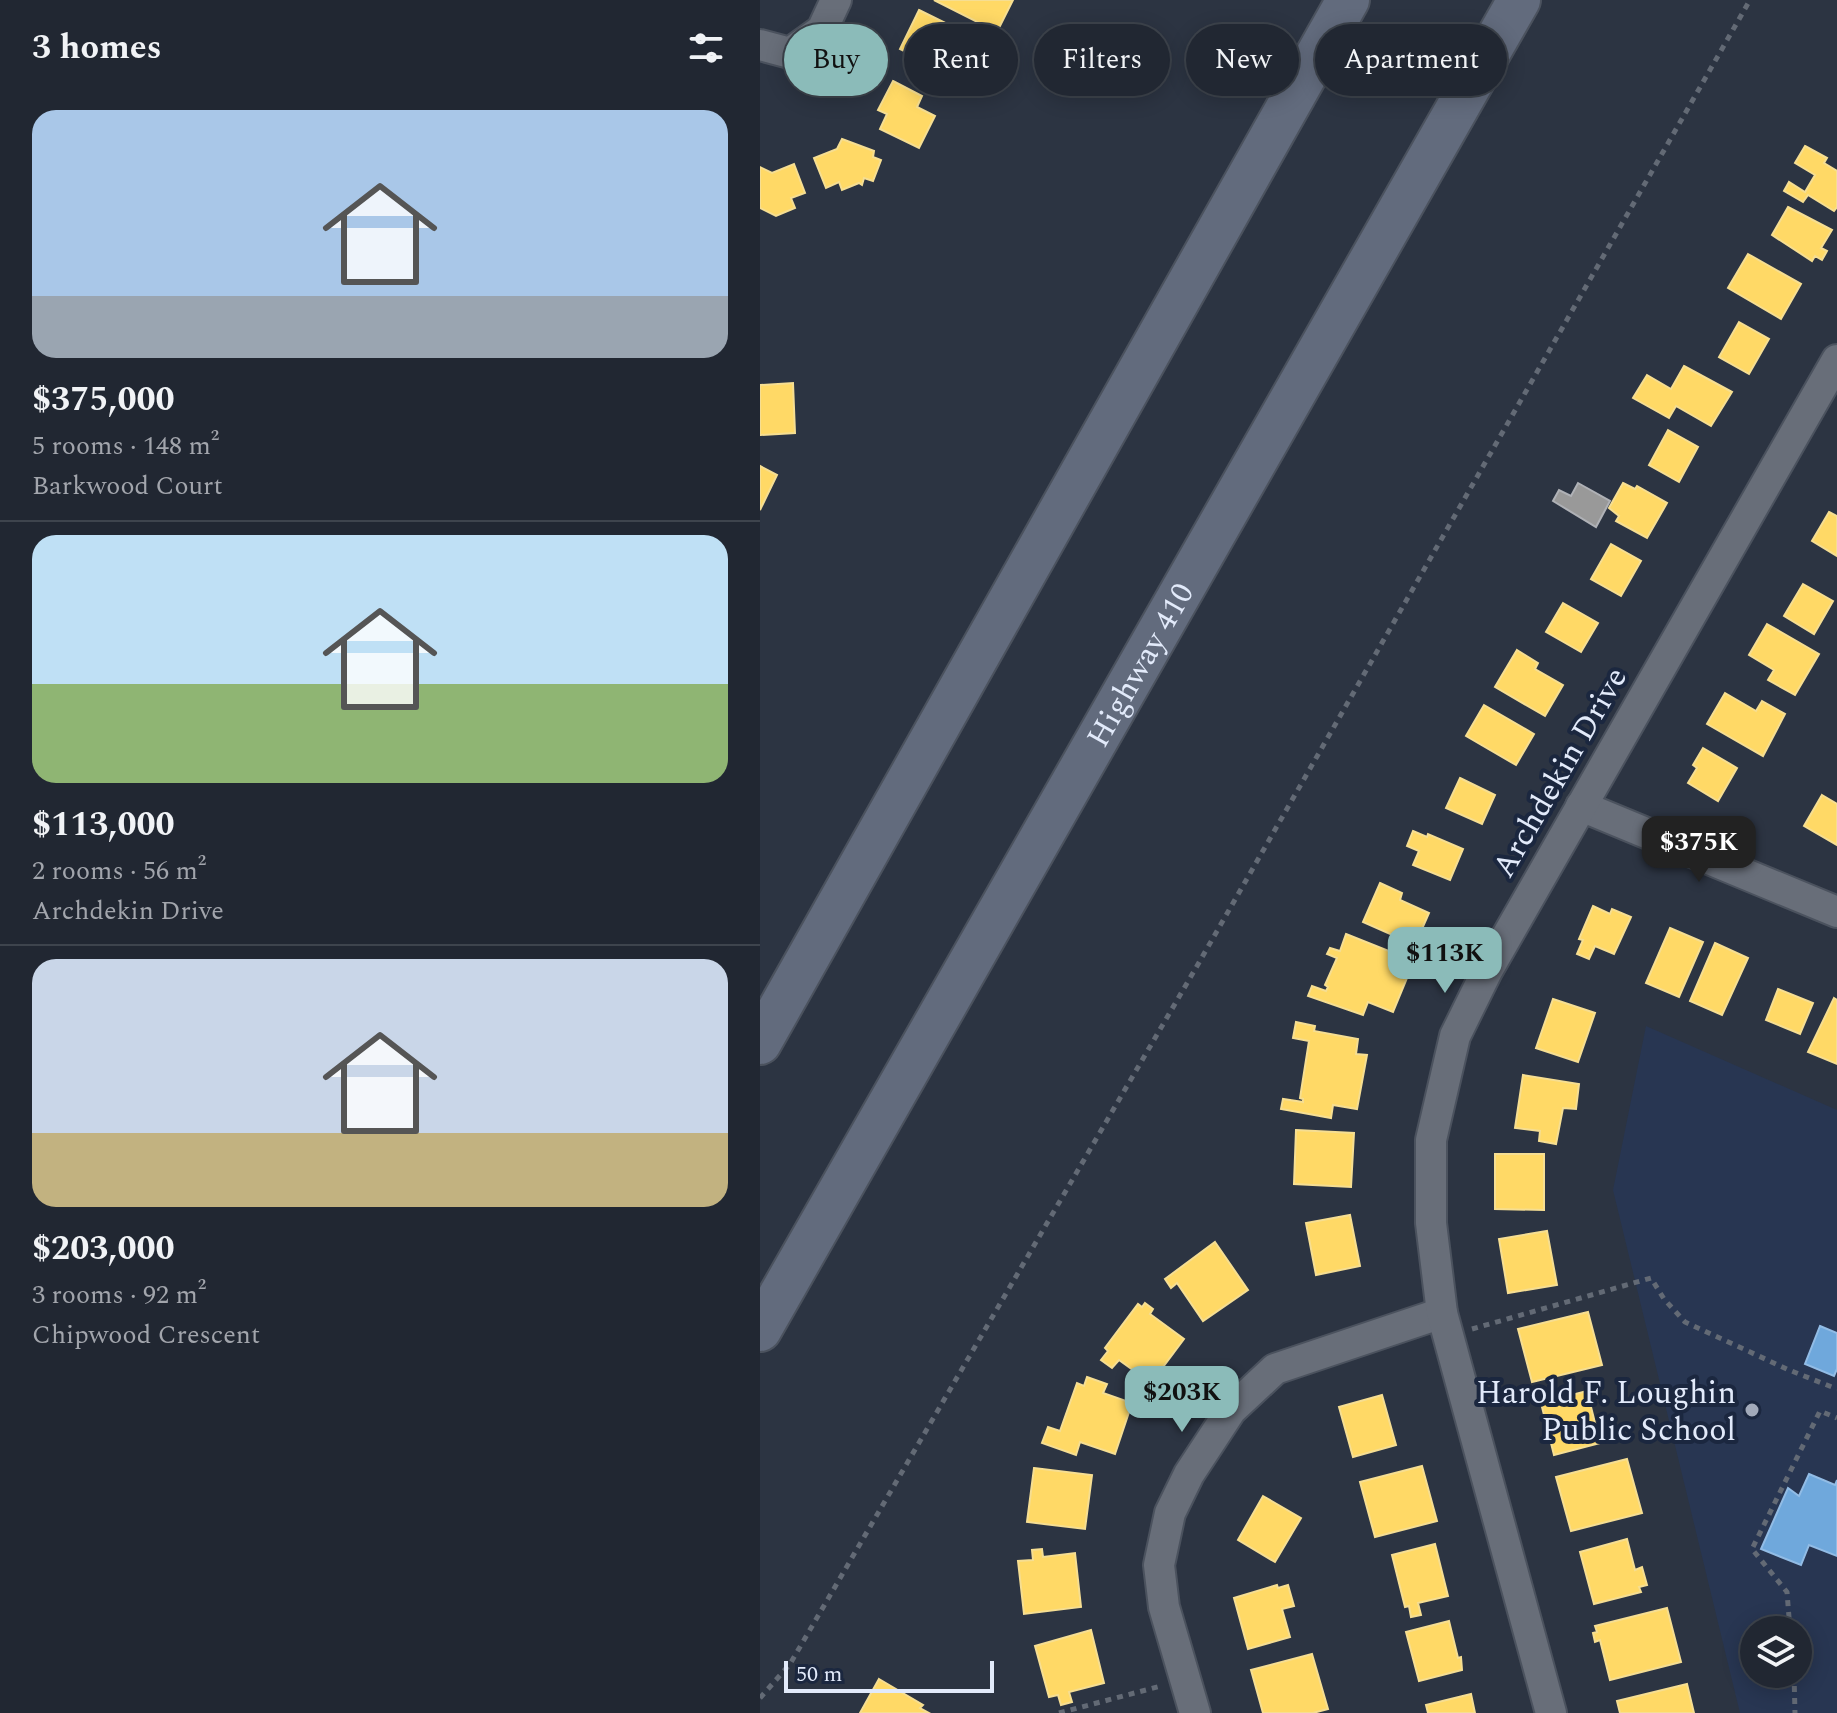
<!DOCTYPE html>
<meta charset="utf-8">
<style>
body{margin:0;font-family:Spectral,serif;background:#292f3a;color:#f1f3f6;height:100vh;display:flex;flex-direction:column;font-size:30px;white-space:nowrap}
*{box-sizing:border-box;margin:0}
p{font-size:26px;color:#a2a5ac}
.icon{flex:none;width:44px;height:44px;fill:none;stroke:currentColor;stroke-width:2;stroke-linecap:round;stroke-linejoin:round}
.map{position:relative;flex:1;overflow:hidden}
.details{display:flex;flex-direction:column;background:#212732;width:760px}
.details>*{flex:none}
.top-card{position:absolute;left:24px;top:24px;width:760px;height:72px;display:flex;gap:16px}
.buttons{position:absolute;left:980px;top:1616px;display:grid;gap:16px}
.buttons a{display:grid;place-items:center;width:72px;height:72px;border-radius:50%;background:#212732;box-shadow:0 4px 20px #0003,0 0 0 2px #3e444d;font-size:40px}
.scale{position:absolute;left:24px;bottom:20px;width:210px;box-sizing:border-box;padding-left:8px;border:4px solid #e2eafa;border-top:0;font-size:22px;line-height:28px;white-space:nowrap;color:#e2eafa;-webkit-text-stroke:6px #1b273f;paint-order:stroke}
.price{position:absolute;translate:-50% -68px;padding:0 18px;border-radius:16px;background:#8bbbb9;color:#111;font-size:26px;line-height:52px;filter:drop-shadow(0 2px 4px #0008)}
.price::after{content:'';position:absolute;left:50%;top:48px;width:24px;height:18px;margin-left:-12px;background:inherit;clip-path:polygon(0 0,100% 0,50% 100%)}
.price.active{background:#222;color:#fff}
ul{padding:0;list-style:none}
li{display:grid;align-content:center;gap:16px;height:424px;padding:0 32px}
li+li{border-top:2px solid #3e444d}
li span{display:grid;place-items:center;height:248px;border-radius:24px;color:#555}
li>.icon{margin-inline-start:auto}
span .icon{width:144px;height:144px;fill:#fffc;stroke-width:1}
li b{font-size:34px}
h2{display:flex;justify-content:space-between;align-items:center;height:96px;padding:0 32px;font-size:34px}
.pill{padding:0 28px;border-radius:36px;background:#212732;box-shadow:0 4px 20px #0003,0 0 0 2px #3e444d;font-size:28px;line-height:72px}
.pill.active{background:#8bbbb9;color:#111}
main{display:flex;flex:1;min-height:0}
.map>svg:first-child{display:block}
.built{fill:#283652;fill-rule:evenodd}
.homes{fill:#ffd966;stroke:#f6de92;stroke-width:2}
.schools{fill:#6fa8dc;stroke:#92bce5;stroke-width:2}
.industry{fill:#999;stroke:#afb1b6;stroke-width:2}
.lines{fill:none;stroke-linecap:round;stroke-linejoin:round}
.minor-casing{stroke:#4b525e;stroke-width:34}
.highway-casing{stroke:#4b525e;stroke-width:46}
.path{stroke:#636a75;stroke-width:5;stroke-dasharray:6 6;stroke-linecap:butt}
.minor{stroke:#686e79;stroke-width:30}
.highway{stroke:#626b7d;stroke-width:42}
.poi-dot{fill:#a2aaba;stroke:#1b273f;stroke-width:3}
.labels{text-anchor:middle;stroke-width:8;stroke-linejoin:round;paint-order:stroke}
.street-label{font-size:32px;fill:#e2eafa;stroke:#1b273f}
.poi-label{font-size:32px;fill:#e2eafa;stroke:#1b273f;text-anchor:end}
</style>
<main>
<section class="details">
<h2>3 homes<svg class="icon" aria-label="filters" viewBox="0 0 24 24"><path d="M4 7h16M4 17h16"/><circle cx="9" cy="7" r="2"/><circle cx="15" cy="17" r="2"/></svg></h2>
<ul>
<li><span style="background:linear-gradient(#a9c7e8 75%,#9aa5b1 0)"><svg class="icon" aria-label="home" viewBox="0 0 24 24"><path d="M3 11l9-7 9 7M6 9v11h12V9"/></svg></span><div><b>$375,000</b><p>5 rooms · 148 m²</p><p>Barkwood Court</p></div></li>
<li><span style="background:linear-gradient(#bfe0f5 60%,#8fb573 0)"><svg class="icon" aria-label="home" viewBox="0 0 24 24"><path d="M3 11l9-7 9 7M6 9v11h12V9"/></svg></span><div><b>$113,000</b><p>2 rooms · 56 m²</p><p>Archdekin Drive</p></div></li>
<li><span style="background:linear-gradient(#c9d6e8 70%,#c2b280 0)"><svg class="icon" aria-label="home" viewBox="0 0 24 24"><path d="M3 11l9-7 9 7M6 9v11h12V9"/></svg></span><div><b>$203,000</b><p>3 rooms · 92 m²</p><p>Chipwood Crescent</p></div></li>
</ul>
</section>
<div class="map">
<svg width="1077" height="1713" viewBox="0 0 1077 1713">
<rect width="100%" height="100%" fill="#2c3442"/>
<!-- built -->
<path class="built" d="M 886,1026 L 1077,1110 L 1077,1713 L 980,1713 L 853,1190 ZM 994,1630 L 1038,1630 L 1038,1674 L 994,1674 Z"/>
<!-- homes -->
<g class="homes">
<polygon points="174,0 253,0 237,32"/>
<polygon points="159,10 234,47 219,79 214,76 209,87 193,79 198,68 187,63 183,70 140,49"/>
<polygon points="133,81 162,96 157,107 175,116 159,148 120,129 127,114 118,110"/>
<polygon points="82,139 114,151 113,157 121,160 113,181 104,178 102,185 99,183 82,190 79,182 66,188 54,158 77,149"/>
<polygon points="1045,146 1067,158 1064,163 1077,171 1077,207 1074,211 1048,195 1043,202 1024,191 1029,182 1045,192 1055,175 1035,163"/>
<polygon points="34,164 45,193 31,198 35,208 16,216 0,208 0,167 12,173"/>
<polygon points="1028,207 1072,230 1061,248 1067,251 1062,260 1055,256 1052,261 1012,235"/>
<polygon points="988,254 1041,284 1021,319 968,288"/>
<polygon points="979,322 1009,339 989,374 959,357"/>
<polygon points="924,366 972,392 951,426 916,406 909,418 873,398 887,375 911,389"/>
<polygon points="33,383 35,433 0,435 0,385"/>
<polygon points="908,430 938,447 919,482 889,465"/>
<polygon points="0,466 17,475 0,510"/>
<polygon points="863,483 875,489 877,486 907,503 887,538 856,521 859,516 849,508"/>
<polygon points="1069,512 1077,516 1077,556 1052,541"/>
<polygon points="851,544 881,561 861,596 831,579"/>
<polygon points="1043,584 1073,601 1054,634 1024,616"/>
<polygon points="803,603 838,623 821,652 786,632"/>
<polygon points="1007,624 1059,654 1035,695 1008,680 1014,670 989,655"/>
<polygon points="757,650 778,663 775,669 803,685 785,716 735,687"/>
<polygon points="965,693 996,711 1002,701 1025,714 1003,756 947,724"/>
<polygon points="724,705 774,734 756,765 706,736"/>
<polygon points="943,748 977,768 958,801 928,783 937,768 933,765"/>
<polygon points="700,778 735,795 722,824 686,808"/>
<polygon points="1062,795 1077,804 1077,845 1044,826"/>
<polygon points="653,831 667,837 668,834 703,849 690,880 653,865 659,851 647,846"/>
<polygon points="620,883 642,893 640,900 669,913 655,945 603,922"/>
<polygon points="833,906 850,914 852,909 871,917 854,954 835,946 829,959 817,954 823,940 819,939"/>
<polygon points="910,928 943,942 919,997 886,983"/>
<polygon points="586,934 654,961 633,1012 608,1002 603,1015 548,996 552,986 566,991 568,987 565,985 577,958 567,954 570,948 580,951"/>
<polygon points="955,943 988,958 962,1015 930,1001"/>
<polygon points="1018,989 1053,1003 1040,1034 1006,1020"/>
<polygon points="1074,998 1077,1000 1077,1064 1048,1052"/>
<polygon points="793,999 835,1013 818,1062 776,1048"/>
<polygon points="536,1022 555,1026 554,1031 598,1039 596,1054 607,1055 597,1109 573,1105 571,1118 521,1109 523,1099 543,1102 543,1099 540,1098 549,1041 533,1038"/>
<polygon points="763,1075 819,1084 816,1109 803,1108 796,1144 779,1141 780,1131 755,1128"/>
<polygon points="536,1130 594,1133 591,1187 534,1184"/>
<polygon points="735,1154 784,1154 784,1210 735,1209"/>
<polygon points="590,1215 600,1266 556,1275 546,1223"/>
<polygon points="787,1231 797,1285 748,1293 739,1239"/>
<polygon points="455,1242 488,1290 443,1321 417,1283 411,1288 405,1279"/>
<polygon points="385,1303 393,1309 390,1314 424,1339 391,1383 359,1360 352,1368 341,1360 348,1351 345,1348 378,1304 382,1307"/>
<polygon points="828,1312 842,1365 772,1382 758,1329"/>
<polygon points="327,1377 347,1384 343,1393 372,1403 355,1454 320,1442 316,1455 282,1443 288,1427 300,1431 317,1383 324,1386"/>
<polygon points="827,1391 840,1443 794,1455 781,1403"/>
<polygon points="622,1395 636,1445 593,1457 579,1407"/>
<polygon points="867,1459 882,1513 811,1531 796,1477"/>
<polygon points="662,1466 677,1521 615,1537 600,1482"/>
<polygon points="274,1468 332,1475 325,1529 267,1522"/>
<polygon points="503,1496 541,1518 515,1562 478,1540"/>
<polygon points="867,1539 875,1570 882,1567 887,1585 879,1587 881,1592 834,1604 820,1552"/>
<polygon points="675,1544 688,1596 658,1603 661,1615 651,1617 649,1606 645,1607 632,1555"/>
<polygon points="282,1549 283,1557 315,1553 321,1607 264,1614 258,1561 273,1560 272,1550"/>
<polygon points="517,1585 518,1588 528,1585 534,1606 522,1609 530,1637 488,1649 474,1598"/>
<polygon points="907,1608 921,1662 850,1680 840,1640 835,1642 833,1633 837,1632 835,1626"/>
<polygon points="689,1621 698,1658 701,1657 702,1670 659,1681 646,1632"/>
<polygon points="331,1630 344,1683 309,1692 312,1702 301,1705 298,1695 289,1697 275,1646"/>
<polygon points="552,1654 568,1709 553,1713 503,1713 491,1670"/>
<polygon points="119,1679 163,1705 160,1708 169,1713 100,1713"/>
<polygon points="927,1684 934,1713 860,1713 857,1701"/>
<polygon points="711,1694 715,1713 668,1713 666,1705"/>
</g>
<!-- schools -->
<g class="schools">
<polygon points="1060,1326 1077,1333 1077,1369 1074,1376 1045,1364"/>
<polygon points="1049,1474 1075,1485 1077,1480 1077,1556 1049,1545 1041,1565 1001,1549 1028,1488 1039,1496"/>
</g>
<!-- industry -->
<polygon class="industry" points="818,483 850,501 836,527 793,501 799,490 811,496"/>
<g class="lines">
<!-- minor casing -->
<g class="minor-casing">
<g id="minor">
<polyline points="0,45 30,53 62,30 76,0"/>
<polyline points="821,806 1077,912"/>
<polyline points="435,1713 404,1607 399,1565 410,1513 429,1474 471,1410 515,1369 682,1313"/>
<polyline points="791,1713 682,1313 671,1223 671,1140 695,1036 727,971 1077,360"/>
</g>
</g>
<!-- highway casing -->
<g class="highway-casing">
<g id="highway">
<polyline points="0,1043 588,0"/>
<path id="s1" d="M 0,1330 L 759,0"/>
</g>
</g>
<!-- path -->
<g class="path">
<polyline points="712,1329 891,1278 904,1299 925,1322 1029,1370 1077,1389"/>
<polyline points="1030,1630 1027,1592 992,1549 1060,1411 1077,1418"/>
<polyline points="1034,1674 1035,1713"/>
<polyline points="0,1698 30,1664 437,966 990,0"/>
<polyline points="299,1713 401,1686"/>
</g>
<!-- minor -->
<use href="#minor" class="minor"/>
<!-- highway -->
<use href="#highway" class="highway"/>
</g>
<!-- markers -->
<circle class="poi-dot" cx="992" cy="1410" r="8"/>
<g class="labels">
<!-- street labels -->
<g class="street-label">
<text dy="11" stroke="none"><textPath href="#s1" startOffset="766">Highway 410</textPath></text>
<text transform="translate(799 772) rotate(-60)" y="11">Archdekin Drive</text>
</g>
<!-- poi labels -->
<g class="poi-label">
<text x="976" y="1403">Harold F. Loughin<tspan x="976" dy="37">Public School</tspan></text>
</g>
</g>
</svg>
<div class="buttons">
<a><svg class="icon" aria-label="layers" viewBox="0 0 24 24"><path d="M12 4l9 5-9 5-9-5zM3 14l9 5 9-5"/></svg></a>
</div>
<div class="scale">50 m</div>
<b class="price active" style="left:939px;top:884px">$375K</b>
<b class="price" style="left:685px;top:995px">$113K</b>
<b class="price" style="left:422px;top:1434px">$203K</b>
<div class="top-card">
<a class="pill active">Buy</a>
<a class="pill">Rent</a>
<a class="pill">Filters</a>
<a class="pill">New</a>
<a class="pill">Apartment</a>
</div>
</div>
</main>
